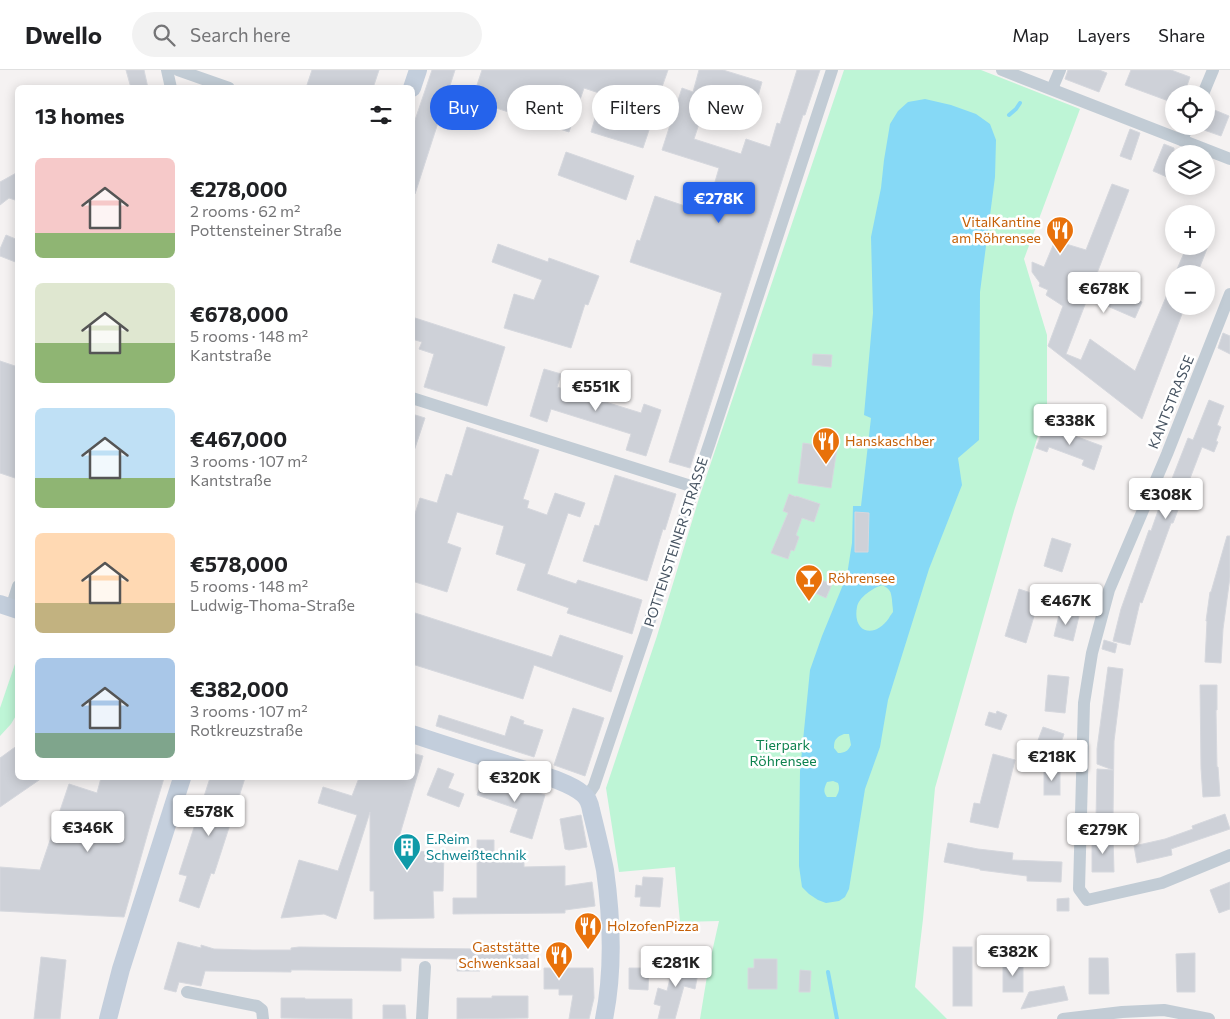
<!DOCTYPE html>
<meta charset="utf-8">
<style>
body{margin:0;font-family:Commissioner,sans-serif;background:#f2f2f2;color:#202124;height:100vh;display:flex;flex-direction:column;font-size:19px;white-space:nowrap}
*{box-sizing:border-box;margin:0}
p{font-size:16px;color:#757577}
.icon{flex:none;width:28px;height:28px;fill:none;stroke:currentColor;stroke-width:2;stroke-linecap:round;stroke-linejoin:round}
.map{position:relative;flex:1;overflow:hidden}
.sheet{position:absolute;left:15px;top:15px;width:400px;height:695px;display:flex;flex-direction:column;background:#fff;border-radius:8px;box-shadow:0 2px 12px #0003}
.sheet>*{flex:none}
.hud{position:absolute;left:430px;top:15px;width:475px;height:45px;display:flex;gap:10px}
.controls{position:absolute;left:1165px;top:15px;display:grid;gap:10px}
.controls a{display:grid;place-items:center;width:50px;height:50px;border-radius:50%;background:#fff;box-shadow:0 2px 12px #0003;font-size:25px}
.price{position:absolute;translate:-50% -42px;padding:0 11px;border-radius:5px;background:#fff;color:#222;font-size:16px;line-height:32px;filter:drop-shadow(0 1px 2px #0008)}
.price::after{content:'';position:absolute;left:50%;top:30px;width:15px;height:11px;margin-left:-8px;background:inherit;clip-path:polygon(0 0,100% 0,50% 100%)}
.price.selected{background:#2563eb;color:#fff}
ul{padding:0;list-style:none}
li{display:flex;align-items:center;gap:15px;height:125px;padding:0 20px}
li span{display:grid;place-items:center;flex:none;width:140px;height:100px;border-radius:8px;color:#555}
li>.icon{margin-inline-start:auto}
span .icon{width:60px;height:60px;fill:#fffc;stroke-width:1}
li b{font-size:21px}
h2{display:flex;justify-content:space-between;align-items:center;height:60px;padding:0 20px;font-size:21px}
.pill{padding:0 18px;border-radius:22px;background:#fff;box-shadow:0 2px 12px #0003;font-size:18px;line-height:45px}
.pill.selected{background:#2563eb;color:#fff}
header{display:flex;align-items:center;gap:30px;box-sizing:border-box;height:70px;padding:0 25px;background:#fff;border-bottom:1px solid #e0e0e0}
header strong{font-size:24px}
nav{display:flex;gap:28px;margin-inline-start:auto;font-size:18px}
.search{width:350px;height:45px;background:#f2f2f2;display:flex;align-items:center;gap:12px;box-sizing:border-box;padding:0 18px;border-radius:28px;color:#757577;font-size:19px}
.map>svg:first-child{display:block}
.green{fill:#bef5d6}
.water{fill:#86d9f6;fill-rule:evenodd}
.lines{fill:none;stroke-linecap:round;stroke-linejoin:round}
.stream{stroke:#86d9f6;stroke-width:4}
.building{fill:#ced1d8;stroke:#d6d8de}
.street{stroke:#c2ccd5;stroke-width:12}
.secondary{stroke:#c3cedc;stroke-width:18}
.labels{text-anchor:middle;stroke-width:5;stroke-linejoin:round;paint-order:stroke}
.food-label{font-size:14px;fill:#c56008;stroke:#fff;text-anchor:start}
.street-label{font-size:14px;fill:#475462;stroke:#fff}
.park-label{font-size:14px;fill:#0d824e;stroke:#fff}
.culture-label{font-size:14px;fill:#0d838f;stroke:#fff;text-anchor:start}
</style>
<header>
<strong>Dwello</strong>
<div class="search"><svg class="icon" aria-label="search" viewBox="0 0 24 24"><circle cx="10" cy="10" r="6"/><path d="M15 15l6 6"/></svg>Search here</div>
<nav><a>Map</a><a>Layers</a><a>Share</a></nav>
</header>
<div class="map">
<svg width="1230" height="949" viewBox="0 0 1230 949">
<rect width="100%" height="100%" fill="#f5f2f2"/>
<!-- green -->
<g class="green">
<polygon points="844,0 981,0 1080,39 1024,189 1047,265 1047,337 1014,441 935,718 923,849 915,917 947,949 700,949 708,900 719,851 680,852 675,797 619,802 606,718 657,566 700,425"/>
<polygon points="17,588 17,644 11,654 0,666 0,638"/>
</g>
<!-- water -->
<path class="water" d="M 925,29 L 951,35 L 976,44 L 990,54 L 996,70 L 995,107 L 980,222 L 979,370 L 958,388 L 962,415 L 929,499 L 888,630 L 880,677 L 865,719 L 849,819 L 845,827 L 839,831 L 826,833 L 818,830 L 809,824 L 802,817 L 799,796 L 799,776 L 800,701 L 810,600 L 822,566 L 847,505 L 852,473 L 853,436 L 861,436 L 871,348 L 864,345 L 873,243 L 871,167 L 881,118 L 884,90 L 890,54 L 898,41 L 908,32 ZM 882,515 C 890,519 891,521 892,530 C 892,533 893,538 893,542 C 893,542 889,547 889,548 C 875,569 852,563 857,537 C 859,527 873,518 882,515 ZM 844,664 L 849,664 L 851,675 C 848,681 845,683 838,683 L 834,678 C 834,670 836,667 844,664 ZM 833,711 L 838,713 C 840,718 839,722 836,727 L 827,727 C 823,722 824,718 827,712 Z"/>
<g class="lines">
<!-- stream -->
<g class="stream">
<polyline points="1009,45 1016,39 1020,33"/>
<polyline points="828,902 837,949"/>
</g>
</g>
<!-- building -->
<g class="building">
<polygon points="126,0 144,0 148,18 131,18"/>
<polygon points="312,0 379,0 373,18 306,18"/>
<polygon points="432,0 455,0 415,124 412,124 412,59"/>
<polygon points="482,0 668,0 649,54 651,54 643,78 591,62 602,24 584,18 569,62 472,30"/>
<polygon points="699,0 723,0 762,12 756,33 710,20 694,69 741,84 746,69 770,77 777,53 780,54 797,0 820,0 805,45 803,45 690,398 669,392 722,223 630,192 637,170 640,171 655,126 706,143 719,98 662,80 682,18 693,22"/>
<polygon points="1068,0 1099,0 1107,3 1099,22 1065,9"/>
<polygon points="1131,0 1171,0 1190,7 1184,24 1174,24 1174,33 1125,15"/>
<polygon points="1212,39 1229,46 1221,66 1204,60"/>
<polygon points="1130,59 1140,63 1131,90 1120,86"/>
<polygon points="1164,74 1174,78 1174,110 1153,101"/>
<polygon points="566,82 634,106 626,130 558,105"/>
<polygon points="18,102 18,131 9,128 0,135 0,112"/>
<polygon points="1112,114 1129,120 1066,284 1081,290 1090,269 1135,301 1174,208 1174,236 1185,236 1142,349 1048,276 1063,236 1046,225 1048,220 1039,216 1040,213 1032,202 1032,192 1044,197 1054,173 1065,178 1066,174 1086,180"/>
<polygon points="6,165 18,170 18,193 0,186 0,179"/>
<polygon points="498,174 548,192 549,188 599,206 588,235 585,234 571,278 504,258 514,224 534,230 542,210 492,192"/>
<polygon points="1187,176 1208,176 1197,204 1175,204"/>
<polygon points="1111,220 1142,232 1135,248 1105,235"/>
<polygon points="412,247 505,277 487,336 424,317 434,284 419,279 422,272 412,269"/>
<polygon points="1223,263 1230,266 1230,284 1218,278"/>
<polygon points="813,284 832,285 831,297 812,295"/>
<polygon points="0,291 18,297 18,409 0,403"/>
<polygon points="544,299 561,304 557,317 641,343 644,334 661,340 646,386 626,380 631,364 551,339 547,352 530,346"/>
<polygon points="1209,330 1224,336 1217,355 1221,357 1216,371 1218,372 1214,382 1202,377 1173,453 1171,453 1142,533 1140,532 1130,575 1113,571 1121,539 1149,460 1151,461 1166,418 1168,419 1188,368 1193,370"/>
<polygon points="412,344 425,348 414,381 412,381"/>
<polygon points="1045,355 1102,376 1094,400 1082,395 1084,390 1049,377 1047,382 1036,378"/>
<polygon points="467,357 539,380 523,429 529,431 527,438 547,445 555,423 585,433 580,447 568,443 547,504 576,514 578,510 642,530 632,564 567,543 569,538 517,520 526,494 496,484 504,456 457,442 447,473 461,478 447,522 412,511 412,453 420,428 437,433 446,404 452,406"/>
<polygon points="803,373 837,378 831,418 798,413"/>
<polygon points="615,405 676,424 665,460 663,459 647,511 583,491 595,455 599,456"/>
<polygon points="789,424 796,427 796,426 820,434 814,452 802,448 796,465 799,467 794,481 791,480 788,489 771,483 788,443 783,441"/>
<polygon points="855,442 869,443 868,482 855,482"/>
<polygon points="1227,466 1230,466 1230,507 1223,559 1221,593 1205,592 1207,551 1206,551 1210,522 1211,522"/>
<polygon points="1052,468 1071,474 1062,502 1044,496"/>
<polygon points="816,508 832,514 826,528 811,521"/>
<polygon points="1019,519 1040,526 1026,573 1005,566"/>
<polygon points="1060,541 1079,546 1073,571 1054,566"/>
<polygon points="412,542 552,587 560,565 623,586 611,622 534,595 523,629 412,594"/>
<polygon points="1104,570 1117,574 1115,583 1102,579"/>
<polygon points="1108,597 1123,599 1114,671 1113,749 1096,749 1097,699 1113,700 1097,694 1097,679"/>
<polygon points="1048,605 1069,607 1065,643 1045,641"/>
<polygon points="1200,615 1217,615 1217,640 1216,640 1217,697 1218,697 1220,726 1203,727 1201,698"/>
<polygon points="573,638 604,648 585,706 554,695"/>
<polygon points="997,641 1007,645 1001,660 985,655 989,642 996,644"/>
<polygon points="439,645 505,666 511,646 524,651 523,654 543,660 534,687 436,656"/>
<polygon points="1043,657 1064,664 1058,681 1037,673"/>
<polygon points="18,675 18,708 42,708 0,737 0,688"/>
<polygon points="412,683 423,686 395,781 444,782 443,821 433,821 434,848 374,849 374,821 370,821 370,742 336,849 324,844 281,848 299,790 338,801 357,745 318,733 323,717 352,726 359,708 412,708"/>
<polygon points="993,684 1015,690 998,758 970,752 974,733 980,734"/>
<polygon points="438,698 454,704 448,718 464,724 459,737 427,725"/>
<rect x="1044" y="698" width="16" height="27"/>
<polygon points="484,705 545,725 532,769 510,762 518,739 477,725"/>
<polygon points="101,708 164,708 152,748 124,847 0,841 0,797 40,800 69,714 97,723"/>
<polygon points="210,708 245,708 214,804 211,803 199,838 179,831 187,806 179,804"/>
<polygon points="1225,744 1230,759 1171,779 1172,785 1137,793 1134,776 1165,769 1193,759 1192,756"/>
<polygon points="581,745 587,777 569,780 565,779 560,749"/>
<polygon points="1113,767 1114,802 1092,802 1092,768"/>
<polygon points="477,770 494,770 494,783 524,783 524,797 565,796 565,816 592,812 595,836 565,840 565,843 453,844 453,828 477,828"/>
<polygon points="948,773 978,779 1013,783 1012,790 1062,792 1061,812 1027,811 1027,806 980,800 980,799 944,792"/>
<polygon points="643,807 663,808 660,837 640,836 641,827 635,827 636,815 642,816"/>
<polygon points="1230,812 1230,839 1219,843 1210,820"/>
<polygon points="1069,828 1069,841 1057,841 1057,829"/>
<polygon points="178,872 201,878 201,875 214,879 252,880 291,880 291,878 299,877 480,879 480,877 528,877 528,899 480,899 480,901 457,901 457,889 401,888 401,901 308,900 291,900 291,902 205,901 201,916 179,912 176,922 164,919"/>
<rect x="953" y="877" width="19" height="59"/>
<polygon points="1195,883 1195,922 1177,922 1176,884"/>
<polygon points="676,884 692,888 689,901 698,903 695,919 684,916 675,949 658,949 661,936 654,934 658,918 667,921"/>
<polygon points="41,887 66,890 60,949 34,949"/>
<polygon points="1089,888 1108,888 1109,924 1089,924"/>
<polygon points="754,889 777,889 777,919 748,919 748,898 754,898"/>
<rect x="1003" y="893" width="20" height="29"/>
<polygon points="544,898 593,898 594,928 589,949 569,949 573,925 559,925 559,919 544,919"/>
<polygon points="629,898 649,898 648,920 629,919"/>
<polygon points="800,900 811,901 810,922 799,922"/>
<polygon points="1064,916 1068,930 1021,939 1029,922"/>
<polygon points="492,926 528,926 528,948 457,949 457,928 492,928"/>
<polygon points="281,928 305,928 305,929 352,929 352,949 281,948"/>
<polygon points="383,935 405,935 406,949 383,949"/>
</g>
<g class="lines">
<!-- street -->
<g class="street">
<polyline points="167,0 171,18"/>
<polyline points="178,0 229,18"/>
<polyline points="1002,0 1230,89"/>
<polyline points="1052,19 1060,0"/>
<polyline points="1203,24 1213,0"/>
<polyline points="1182,70 1188,56"/>
<polyline points="1230,224 1167,384 1109,520 1092,583 1084,633 1079,819 1087,830 1162,813 1230,785"/>
<polyline points="412,328 694,417"/>
<polyline points="11,538 18,516"/>
<polyline points="586,728 594,716 710,372 832,0"/>
<polyline points="187,922 257,936 262,940 263,949"/>
<polyline points="422,949 425,897"/>
<polyline points="1063,949 1122,942 1164,940 1209,949"/>
</g>
<!-- secondary -->
<g class="secondary">
<polyline points="412,18 418,0"/>
<polyline points="0,534 18,540"/>
<path d="M 412,664 C 448,676 483,687 519,698 C 537,704 568,711 583,724 C 588,728 590,734 591,740 C 596,760 601,780 605,800 C 612,850 614,900 604,949"/>
<polyline points="108,949 121,899 182,708"/>
</g>
</g>
<!-- icons -->
<defs>
<g id="restaurant-pin" transform="scale(1.4375)"><path d="M0 17L-7.5 6A9.5 9.5 0 1 1 7.5 6Z" fill="#e8710a" stroke="#fff"/><path d="M-5-6h1v4h1v-4h1v4h1v-4h1v5L-1.5 .5V6h-2V.5L-5-1ZM5-6V6H3V1.5H1.5Q1.5-4 5-6Z" fill="#fff"/></g>
<g id="bar-pin" transform="scale(1.4375)"><path d="M0 17L-7.5 6A9.5 9.5 0 1 1 7.5 6Z" fill="#e8710a" stroke="#fff"/><path d="M-6-5H6L.8 .8V4.5H3.5V6h-7V4.5H-.8V.8Z" fill="#fff"/></g>
<g id="building-pin" transform="scale(1.4375)"><path d="M0 17L-7.5 6A9.5 9.5 0 1 1 7.5 6Z" fill="#0f9aa8" stroke="#fff"/><path d="M-4-6H4V6H1V3H-1V6H-4ZM-2.5-4.3h1.7v1.8h-1.7ZM.8-4.3h1.7v1.8H.8ZM-2.5-1h1.7V.8h-1.7ZM.8-1h1.7V.8H.8Z" fill="#fff"/></g>
</defs>
<g fill-rule="evenodd">
<use href="#restaurant-pin" x="1060" y="160"/>
<use href="#restaurant-pin" x="826" y="371"/>
<use href="#bar-pin" x="809" y="508"/>
<use href="#building-pin" x="407" y="777"/>
<use href="#restaurant-pin" x="588" y="856"/>
<use href="#restaurant-pin" x="559" y="885"/>
</g>
<g class="labels">
<!-- food labels -->
<g class="food-label">
<text x="1041" y="157" text-anchor="end">VitalKantine<tspan x="1041" dy="16">am Röhrensee</tspan></text>
<text x="845" y="376">Hanskaschber</text>
<text x="828" y="513">Röhrensee</text>
<text x="607" y="861">HolzofenPizza</text>
<text x="540" y="882" text-anchor="end">Gaststätte<tspan x="540" dy="16">Schwenksaal</tspan></text>
</g>
<!-- street labels -->
<g class="street-label">
<text transform="translate(1171 332) rotate(-68)" y="5">KANTSTRASSE</text>
<text transform="translate(676 472) rotate(-72)" y="5">POTTENSTEINER STRASSE</text>
</g>
<!-- park labels -->
<g class="park-label">
<text x="783" y="680">Tierpark<tspan x="783" dy="16">Röhrensee</tspan></text>
</g>
<!-- culture labels -->
<g class="culture-label">
<text x="426" y="774">E.Reim<tspan x="426" dy="16">Schweißtechnik</tspan></text>
</g>
</g>
</svg>
<div class="controls">
<a><svg class="icon" aria-label="locate" viewBox="0 0 24 24"><circle cx="12" cy="12" r="6"/><path d="M12 2v4M12 18v4M2 12h4M18 12h4"/></svg></a>
<a><svg class="icon" aria-label="layers" viewBox="0 0 24 24"><path d="M12 4l9 5-9 5-9-5zM3 14l9 5 9-5"/></svg></a>
<a>+</a>
<a>−</a>
</div>
<b class="price selected" style="left:719px;top:154px">€278K</b>
<b class="price" style="left:1104px;top:244px">€678K</b>
<b class="price" style="left:596px;top:342px">€551K</b>
<b class="price" style="left:1070px;top:376px">€338K</b>
<b class="price" style="left:1166px;top:450px">€308K</b>
<b class="price" style="left:1066px;top:556px">€467K</b>
<b class="price" style="left:1052px;top:712px">€218K</b>
<b class="price" style="left:515px;top:733px">€320K</b>
<b class="price" style="left:209px;top:767px">€578K</b>
<b class="price" style="left:88px;top:783px">€346K</b>
<b class="price" style="left:1103px;top:785px">€279K</b>
<b class="price" style="left:1013px;top:907px">€382K</b>
<b class="price" style="left:676px;top:918px">€281K</b>
<div class="hud">
<a class="pill selected">Buy</a>
<a class="pill">Rent</a>
<a class="pill">Filters</a>
<a class="pill">New</a>
</div>
<section class="sheet">
<h2>13 homes<svg class="icon" aria-label="filters" viewBox="0 0 24 24"><path d="M4 7h16M4 17h16"/><circle cx="9" cy="7" r="2"/><circle cx="15" cy="17" r="2"/></svg></h2>
<ul>
<li><span style="background:linear-gradient(#f6c9c9 75%,#8fb573 0)"><svg class="icon" aria-label="home" viewBox="0 0 24 24"><path d="M3 11l9-7 9 7M6 9v11h12V9"/></svg></span><div><b>€278,000</b><p>2 rooms · 62 m²</p><p>Pottensteiner Straße</p></div></li>
<li><span style="background:linear-gradient(#dfe7d0 60%,#8fb573 0)"><svg class="icon" aria-label="home" viewBox="0 0 24 24"><path d="M3 11l9-7 9 7M6 9v11h12V9"/></svg></span><div><b>€678,000</b><p>5 rooms · 148 m²</p><p>Kantstraße</p></div></li>
<li><span style="background:linear-gradient(#bfe0f5 70%,#8fb573 0)"><svg class="icon" aria-label="home" viewBox="0 0 24 24"><path d="M3 11l9-7 9 7M6 9v11h12V9"/></svg></span><div><b>€467,000</b><p>3 rooms · 107 m²</p><p>Kantstraße</p></div></li>
<li><span style="background:linear-gradient(#ffd9b3 70%,#c2b280 0)"><svg class="icon" aria-label="home" viewBox="0 0 24 24"><path d="M3 11l9-7 9 7M6 9v11h12V9"/></svg></span><div><b>€578,000</b><p>5 rooms · 148 m²</p><p>Ludwig-Thoma-Straße</p></div></li>
<li><span style="background:linear-gradient(#a9c7e8 75%,#7fa58c 0)"><svg class="icon" aria-label="home" viewBox="0 0 24 24"><path d="M3 11l9-7 9 7M6 9v11h12V9"/></svg></span><div><b>€382,000</b><p>3 rooms · 107 m²</p><p>Rotkreuzstraße</p></div></li>
</ul>
</section>
</div>
